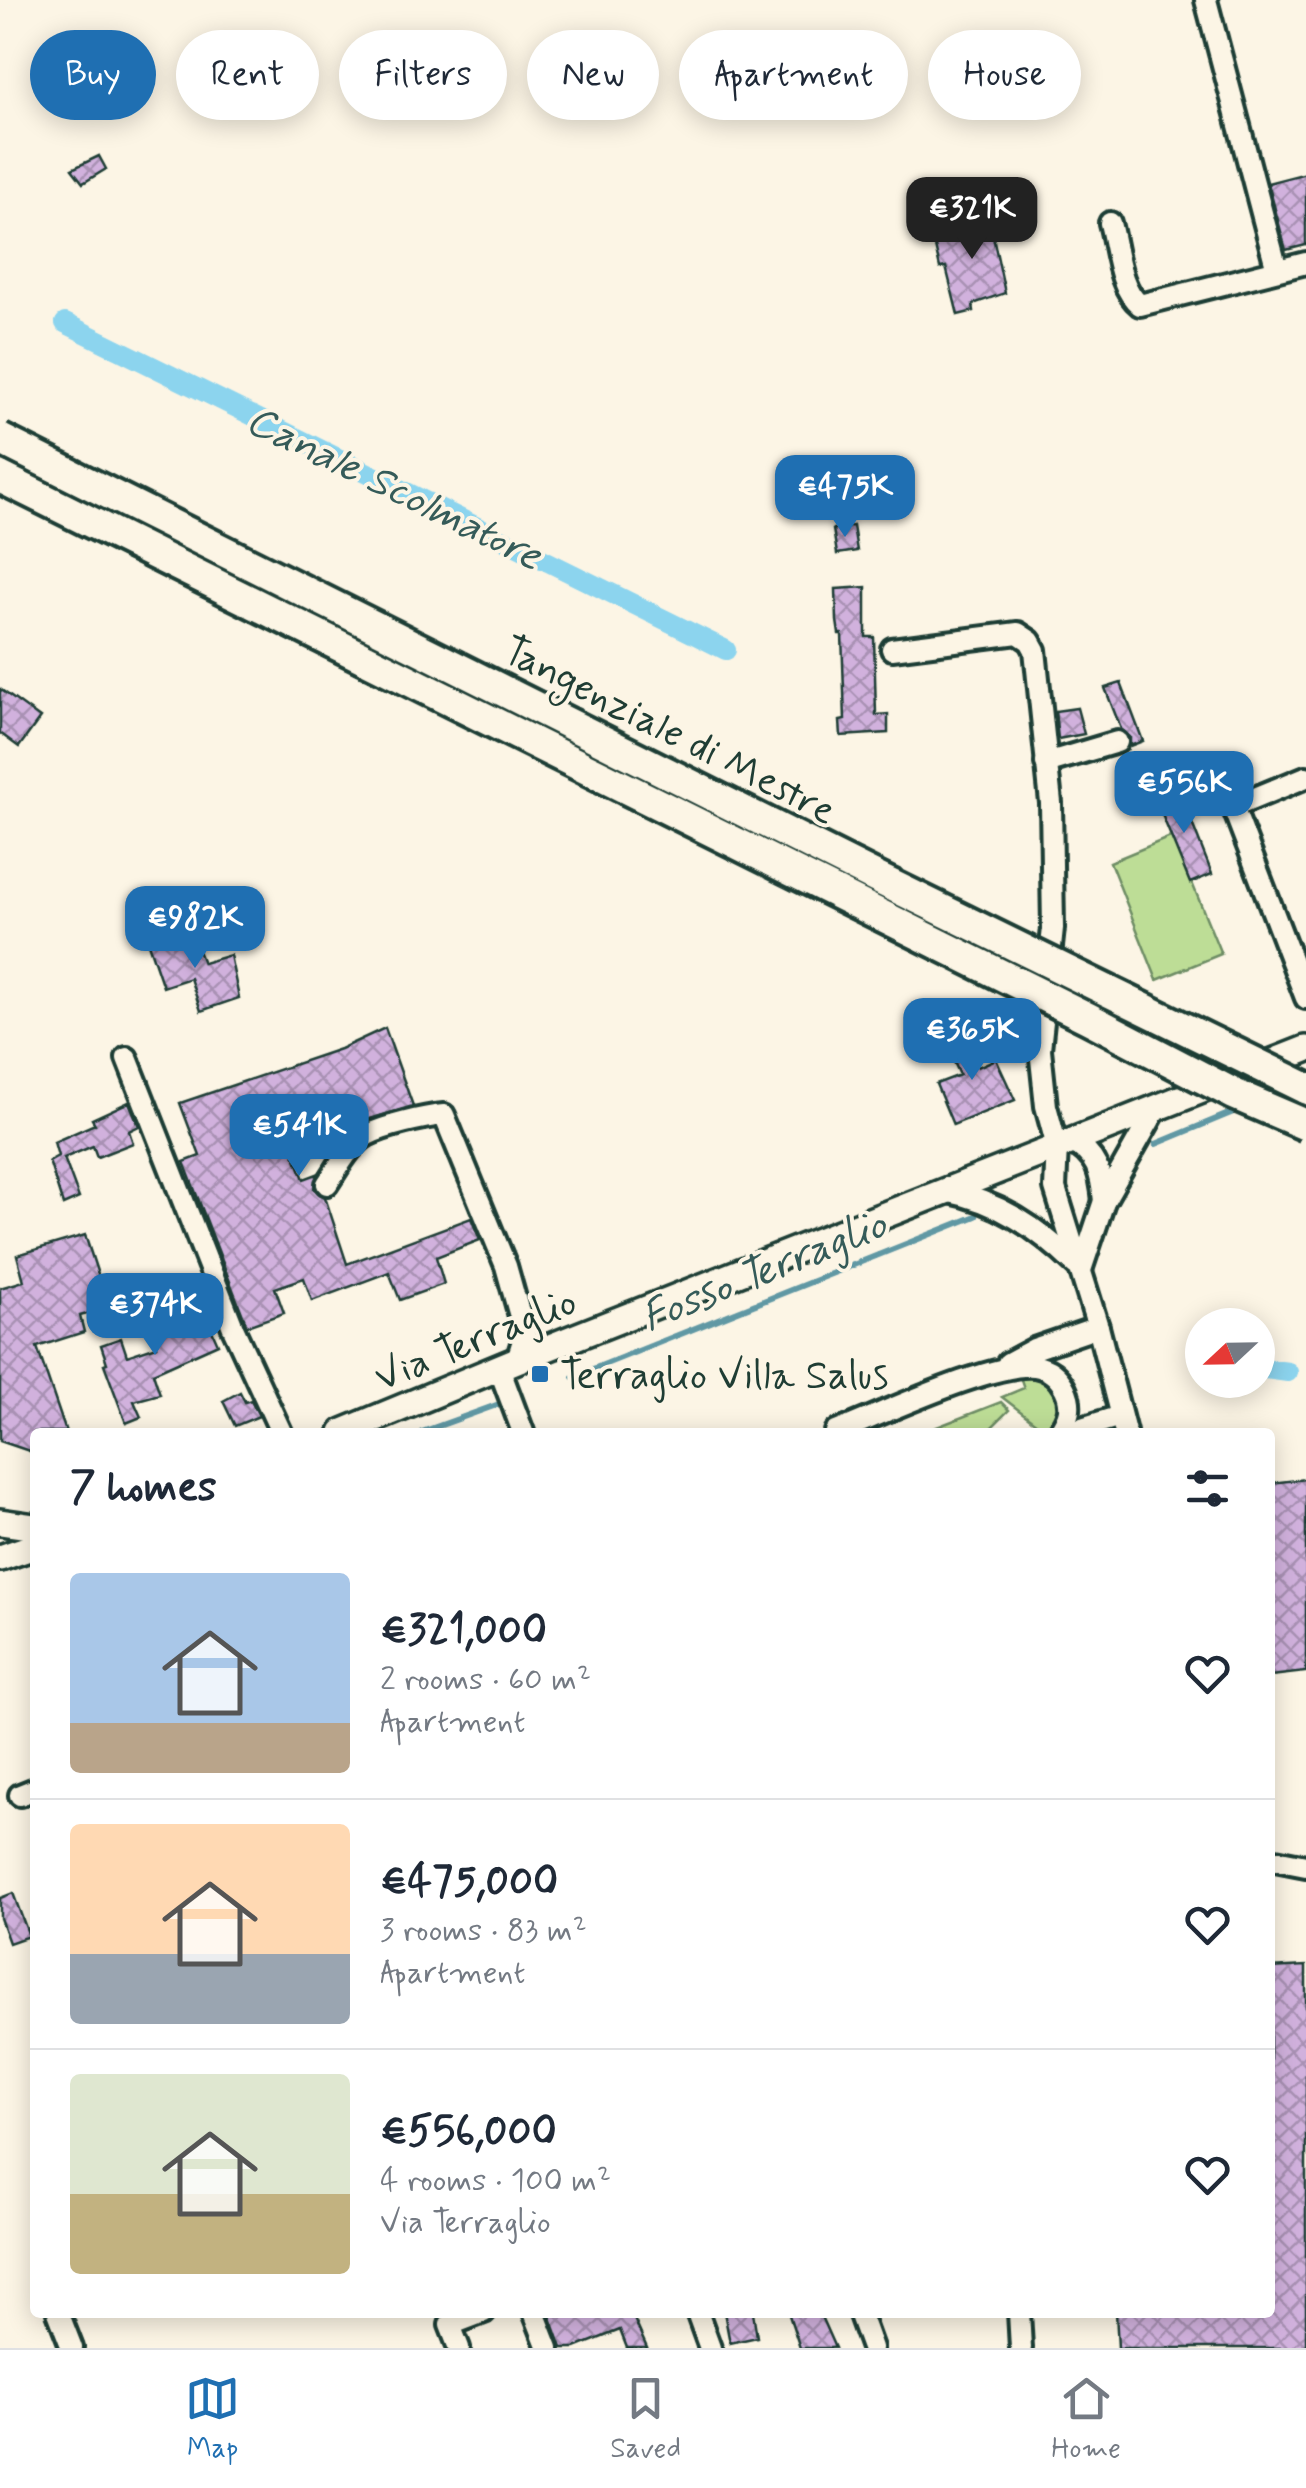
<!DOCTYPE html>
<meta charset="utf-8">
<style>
body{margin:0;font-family:Mynerve,sans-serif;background:#f6f6f7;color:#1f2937;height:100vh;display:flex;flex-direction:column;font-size:38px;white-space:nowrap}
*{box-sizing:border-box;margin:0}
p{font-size:32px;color:#747a83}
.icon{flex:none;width:55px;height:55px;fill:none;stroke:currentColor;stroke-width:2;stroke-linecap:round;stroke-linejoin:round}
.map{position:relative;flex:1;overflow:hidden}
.sheet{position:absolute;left:30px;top:1428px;width:1245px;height:890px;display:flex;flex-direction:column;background:#fff;border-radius:10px;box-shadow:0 5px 25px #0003}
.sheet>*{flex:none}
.guide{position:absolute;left:30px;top:30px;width:1248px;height:90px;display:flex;gap:20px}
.needle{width:65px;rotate:248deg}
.tools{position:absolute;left:1185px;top:1308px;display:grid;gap:20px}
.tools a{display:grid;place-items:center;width:90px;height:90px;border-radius:50%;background:#fff;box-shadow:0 5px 25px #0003;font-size:50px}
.price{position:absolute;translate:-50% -85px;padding:0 22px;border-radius:20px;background:#1f6fb2;color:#fff;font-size:32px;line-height:65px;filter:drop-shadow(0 2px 5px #0008)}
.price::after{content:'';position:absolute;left:50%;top:60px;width:30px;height:22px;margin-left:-15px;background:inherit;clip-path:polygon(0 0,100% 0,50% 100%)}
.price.current{background:#222;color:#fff}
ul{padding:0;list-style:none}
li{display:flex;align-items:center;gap:30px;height:250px;padding:0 40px}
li+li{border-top:2px solid #e0e1e3}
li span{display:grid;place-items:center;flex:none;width:280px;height:200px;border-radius:10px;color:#555}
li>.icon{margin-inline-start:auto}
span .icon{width:120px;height:120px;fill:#fffc;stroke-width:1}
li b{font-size:42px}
h2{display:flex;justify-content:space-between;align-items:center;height:120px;padding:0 40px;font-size:42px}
.tag{padding:0 35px;border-radius:45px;background:#fff;box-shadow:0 5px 25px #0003;font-size:35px;line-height:90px}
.tag.current{background:#1f6fb2;color:#fff}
.tab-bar{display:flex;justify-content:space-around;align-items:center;height:140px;border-top:2px solid #e0e1e3;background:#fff;font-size:28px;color:#747a83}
.tab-bar a{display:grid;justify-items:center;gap:5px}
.tab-bar .current{color:#1f6fb2}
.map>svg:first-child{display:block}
.grass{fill:#bddd96;stroke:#6e8d65;stroke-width:2.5}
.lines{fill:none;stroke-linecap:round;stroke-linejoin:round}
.stream{stroke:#6098a4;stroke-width:6}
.canal{stroke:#8cd4ee;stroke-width:20}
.building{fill:url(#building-cross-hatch);stroke:#1f3d34;stroke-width:2.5}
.minor-casing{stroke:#1f3d34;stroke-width:28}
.major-casing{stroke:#1f3d34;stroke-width:32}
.minor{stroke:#fcf5e5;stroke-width:20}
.major{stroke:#fcf5e5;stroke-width:25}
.highway-bridge-casing{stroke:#1f3d34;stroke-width:38;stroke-linecap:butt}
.highway-bridge{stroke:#fcf5e5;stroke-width:30}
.poi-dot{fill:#1f6fb2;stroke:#fcf5e5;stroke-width:4}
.labels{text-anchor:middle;stroke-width:8;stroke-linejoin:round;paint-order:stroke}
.street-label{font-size:40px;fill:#1f3d34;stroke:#fcf5e5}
.poi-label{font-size:40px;fill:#1f3d34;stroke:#fcf5e5;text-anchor:start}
.water-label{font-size:42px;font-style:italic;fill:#355b59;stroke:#fcf5e5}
</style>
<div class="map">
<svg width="1306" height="2348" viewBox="0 0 1306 2348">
<defs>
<pattern id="building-cross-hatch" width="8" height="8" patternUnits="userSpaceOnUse" patternTransform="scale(2.5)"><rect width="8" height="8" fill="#d1b1dd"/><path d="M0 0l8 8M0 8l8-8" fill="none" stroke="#a991b4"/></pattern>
</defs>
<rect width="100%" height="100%" fill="#fcf5e5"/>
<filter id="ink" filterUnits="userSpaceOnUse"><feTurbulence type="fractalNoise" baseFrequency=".01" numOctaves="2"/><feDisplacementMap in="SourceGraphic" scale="20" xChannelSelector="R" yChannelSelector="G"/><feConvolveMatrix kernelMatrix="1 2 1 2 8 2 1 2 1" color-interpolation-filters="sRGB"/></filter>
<g filter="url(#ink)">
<!-- grass -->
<g class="grass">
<polygon points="1173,836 1221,954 1157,980 1110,862"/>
<path d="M 1019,1374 L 1047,1376 C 1063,1397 1063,1411 1046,1431 L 1002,1397 L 1024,1388 Z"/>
<polygon points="1001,1402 1009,1410 987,1432 924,1432"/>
</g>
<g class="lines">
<!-- stream -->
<g class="stream">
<polyline points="1156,1144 1243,1108"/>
<polyline points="573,1377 976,1216"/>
<polyline points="422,1432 502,1403"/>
</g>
<!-- canal -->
<g class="canal">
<polyline points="65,323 726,650"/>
<polyline points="1258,1368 1288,1372"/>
</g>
</g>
<!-- building -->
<g class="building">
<polygon points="99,156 106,169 83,183 72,169"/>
<polygon points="1306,173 1306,245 1286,250 1268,183"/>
<polygon points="987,208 1005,293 973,304 974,311 958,315 946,267 940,268 934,242 964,235 959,215"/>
<polygon points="853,526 857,551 837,554 833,529"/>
<polygon points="866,587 866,637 874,637 876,715 888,714 888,733 841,736 840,721 845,720 842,634 839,634 837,621 836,589"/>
<polygon points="1121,683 1143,741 1130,746 1130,737 1121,729 1105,688"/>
<polygon points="0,689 40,718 19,747 0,733"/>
<polygon points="1077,708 1084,734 1058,739 1055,711"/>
<polygon points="1179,790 1212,874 1190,883 1156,800"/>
<polygon points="186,932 192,946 197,948 203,963 230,955 239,998 201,1011 190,978 163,987 148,943"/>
<polygon points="956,1027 978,1067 996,1059 1015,1100 953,1125 936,1084 960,1075 941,1034"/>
<polygon points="385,1028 413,1106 370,1119 339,1133 313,1122 284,1129 304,1179 317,1174 314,1189 325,1197 347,1264 471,1218 480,1240 436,1257 444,1284 400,1300 389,1272 312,1301 304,1278 275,1288 284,1313 247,1326 184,1162 200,1156 180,1103 340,1049"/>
<polygon points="129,1102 139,1126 129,1131 133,1143 97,1157 93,1146 64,1158 79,1198 63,1205 49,1161 58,1156 54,1142 95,1124 92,1119"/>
<polygon points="85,1235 109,1308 80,1316 84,1332 37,1347 66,1432 35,1432 35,1453 0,1441 0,1288 24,1281 17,1255"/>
<polygon points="201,1306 218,1344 153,1373 160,1394 134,1401 141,1417 126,1423 104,1364 107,1363 101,1345 121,1338 127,1356 157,1346 149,1329"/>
<polygon points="240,1392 245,1402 251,1400 259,1416 235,1426 223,1401"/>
<polygon points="1306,1479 1306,1672 1270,1676 1270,1483"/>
<polygon points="13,1893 29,1936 9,1943 0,1918 0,1898"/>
<polygon points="1306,1966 1306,2348 1118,2348 1116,2312 1270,2312 1270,1968"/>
<polygon points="549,2312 631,2312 647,2348 627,2348 620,2330 575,2348 562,2348"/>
<polygon points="724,2312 753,2312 757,2337 730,2343"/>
<polygon points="788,2312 819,2312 835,2348 800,2348"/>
</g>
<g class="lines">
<!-- minor casing -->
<g class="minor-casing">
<g id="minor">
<polyline points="1206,0 1277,270"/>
<path d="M 1110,223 C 1117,248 1119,289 1140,305 L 1306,263"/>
<polyline points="892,649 1018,633 1030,641 1035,650 1051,803 1053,928 1040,1049 1046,1106 1057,1147 1055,1188 1098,1327 1125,1432"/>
<polyline points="1046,763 1117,742"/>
<polyline points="1306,777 1233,807 1306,998"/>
<polyline points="127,1058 234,1330 281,1432"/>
<path d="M 1072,1142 C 1097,1155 1101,1173 1104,1201"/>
<path d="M 327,1184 C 338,1168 349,1145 367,1135 C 385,1126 423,1117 444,1115 L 506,1266 L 525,1334 L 517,1360"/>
<path d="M 945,1191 C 998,1201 1038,1228 1076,1265"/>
<polyline points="1081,1270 1104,1201 1157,1107"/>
<polyline points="1008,1363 1034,1349 1098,1327"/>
<polyline points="499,1368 523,1432"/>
<path d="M 836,1432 C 880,1415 994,1361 1035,1366 C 1049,1368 1059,1377 1065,1389 C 1073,1406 1069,1418 1059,1432"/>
<polyline points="1069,1432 1120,1416"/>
<polyline points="20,1795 35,1789"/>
<polyline points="1270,1859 1306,1866"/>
<polyline points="58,2312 72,2348"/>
<polyline points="534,2312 548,2348"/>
<polyline points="697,2312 710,2348"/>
<polyline points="859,2312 872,2348"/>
<polyline points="1019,2312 1021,2348"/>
<polyline points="459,2348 450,2325 484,2312"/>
</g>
</g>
<!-- major casing -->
<g class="major-casing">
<g id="major">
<polyline points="343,1432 517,1360 1306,1049"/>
<polyline points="0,1522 35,1527"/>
<polyline points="0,1558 35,1546"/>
</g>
</g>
<!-- minor -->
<use href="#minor" class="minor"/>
<!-- major -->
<use href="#major" class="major"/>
<!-- highway-bridge casing -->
<g class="highway-bridge-casing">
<g id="highway-bridge">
<polyline points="0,439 875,877 1306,1088"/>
<polyline points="0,477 1088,1018 1234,1094 1306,1125"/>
</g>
</g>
<!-- highway-bridge -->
<use href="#highway-bridge" class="highway-bridge"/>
</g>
</g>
<!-- markers -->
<rect class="poi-dot" x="530" y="1364" width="20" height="20" rx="5"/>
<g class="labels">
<!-- street labels -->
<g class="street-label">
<text transform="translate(670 729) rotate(27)" y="14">Tangenziale di Mestre</text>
<text transform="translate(475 1338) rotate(-22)" y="14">Via Terraglio</text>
</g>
<!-- poi labels -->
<g class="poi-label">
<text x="560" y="1388">Terraglio Villa Salus</text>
</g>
<!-- water labels -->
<g class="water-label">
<text transform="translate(395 486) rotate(26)" y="15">Canale Scolmatore</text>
<text transform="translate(763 1269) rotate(-22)" y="15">Fosso Terraglio</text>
</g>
</g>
</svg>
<div class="tools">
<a><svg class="needle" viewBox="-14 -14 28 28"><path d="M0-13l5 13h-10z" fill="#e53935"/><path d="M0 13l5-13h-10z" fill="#747a83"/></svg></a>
</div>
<b class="price current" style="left:972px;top:262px">€321K</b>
<b class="price" style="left:845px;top:540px">€475K</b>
<b class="price" style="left:1184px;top:836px">€556K</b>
<b class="price" style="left:195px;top:971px">€982K</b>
<b class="price" style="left:972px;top:1083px">€365K</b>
<b class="price" style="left:299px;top:1179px">€541K</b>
<b class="price" style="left:155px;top:1358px">€374K</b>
<div class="guide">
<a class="tag current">Buy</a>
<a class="tag">Rent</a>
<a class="tag">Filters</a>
<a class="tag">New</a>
<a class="tag">Apartment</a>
<a class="tag">House</a>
</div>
<section class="sheet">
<h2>7 homes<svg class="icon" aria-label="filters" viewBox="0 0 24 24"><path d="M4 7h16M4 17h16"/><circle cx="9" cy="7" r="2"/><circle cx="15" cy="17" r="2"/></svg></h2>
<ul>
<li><span style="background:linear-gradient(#a9c7e8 75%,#b9a48a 0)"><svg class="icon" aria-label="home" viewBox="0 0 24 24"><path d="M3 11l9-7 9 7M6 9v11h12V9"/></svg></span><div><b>€321,000</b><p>2 rooms · 60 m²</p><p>Apartment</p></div><svg class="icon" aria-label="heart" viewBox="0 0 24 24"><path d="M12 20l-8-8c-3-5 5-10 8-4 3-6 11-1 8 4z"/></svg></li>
<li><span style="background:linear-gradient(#ffd9b3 65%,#9aa5b1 0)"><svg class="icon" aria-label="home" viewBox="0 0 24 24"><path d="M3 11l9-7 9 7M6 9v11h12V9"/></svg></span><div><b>€475,000</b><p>3 rooms · 83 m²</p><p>Apartment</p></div><svg class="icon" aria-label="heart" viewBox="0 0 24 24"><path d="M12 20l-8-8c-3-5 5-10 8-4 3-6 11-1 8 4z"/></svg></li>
<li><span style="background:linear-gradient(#dfe7d0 60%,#c2b280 0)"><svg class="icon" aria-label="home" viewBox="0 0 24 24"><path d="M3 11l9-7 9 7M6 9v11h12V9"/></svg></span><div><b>€556,000</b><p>4 rooms · 100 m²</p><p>Via Terraglio</p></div><svg class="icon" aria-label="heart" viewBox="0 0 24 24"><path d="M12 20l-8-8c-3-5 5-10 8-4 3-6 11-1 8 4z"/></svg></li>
</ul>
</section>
</div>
<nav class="tab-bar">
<a class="current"><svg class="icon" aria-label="map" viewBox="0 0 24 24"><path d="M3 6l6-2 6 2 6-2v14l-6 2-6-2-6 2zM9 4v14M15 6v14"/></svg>Map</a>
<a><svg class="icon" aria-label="saved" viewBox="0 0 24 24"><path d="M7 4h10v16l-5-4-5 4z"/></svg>Saved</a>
<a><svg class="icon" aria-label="home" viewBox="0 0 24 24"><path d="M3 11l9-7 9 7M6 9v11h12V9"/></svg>Home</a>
</nav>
